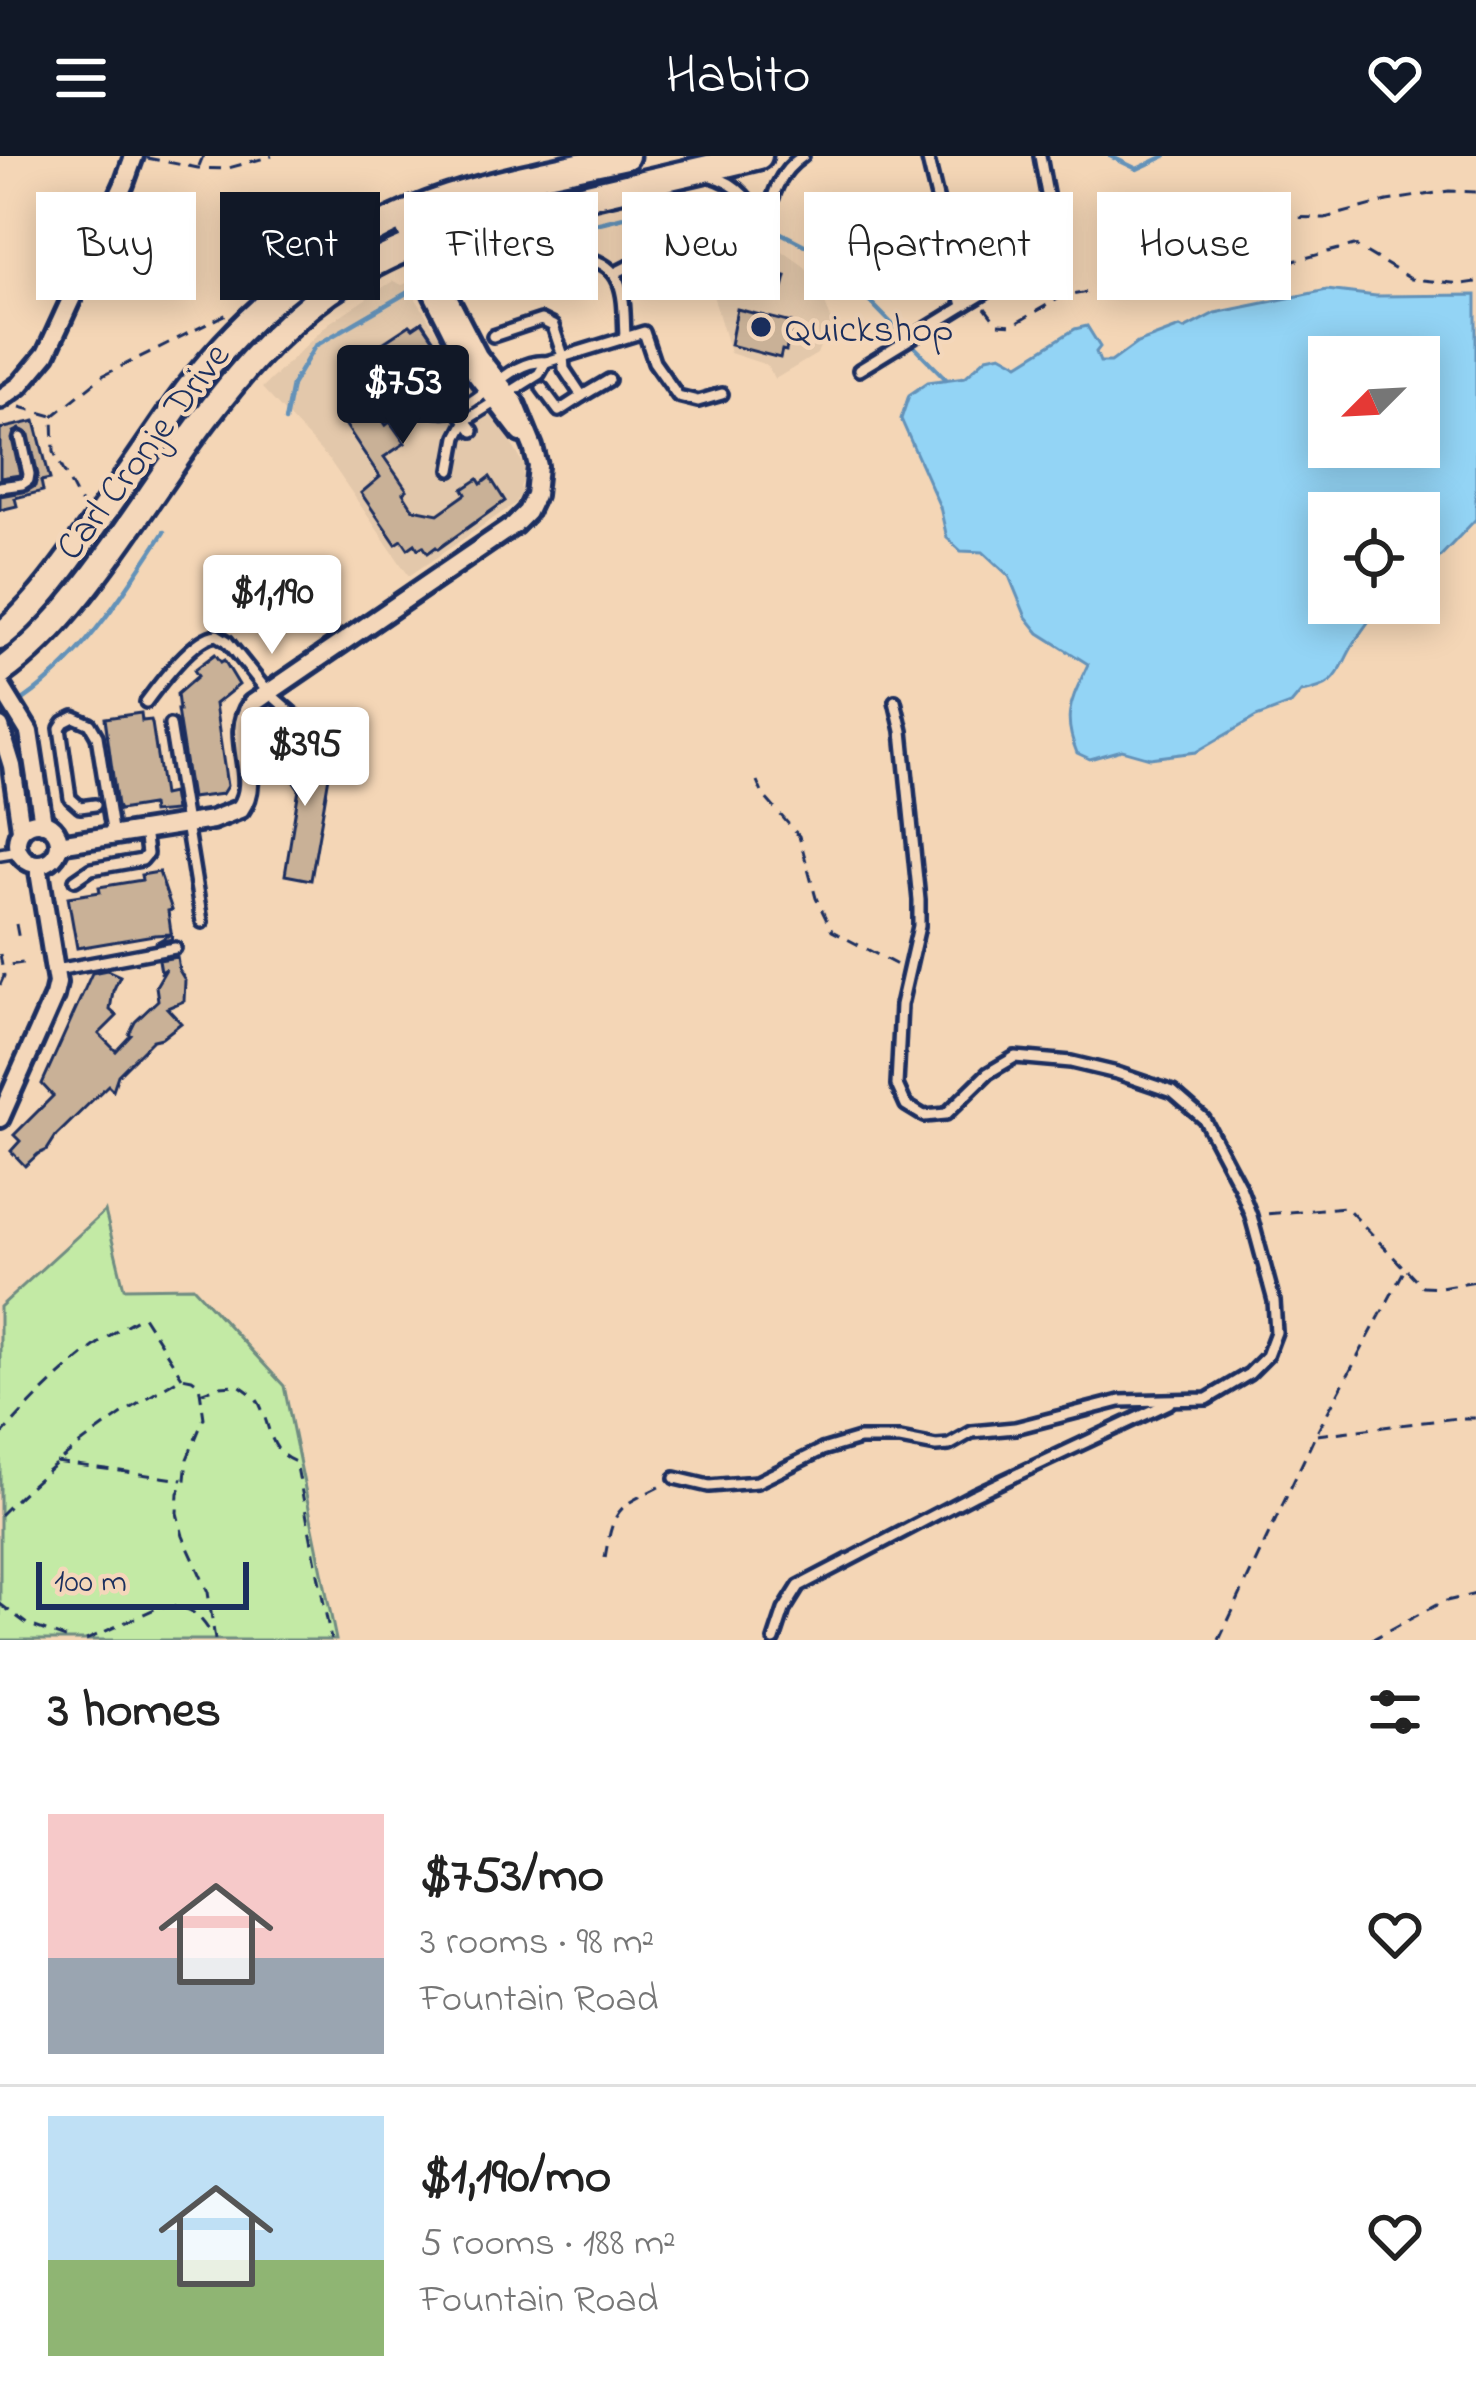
<!DOCTYPE html>
<meta charset="utf-8">
<style>
body{margin:0;font-family:"Indie Flower",sans-serif;background:#f6f6f6;color:#222;height:100vh;display:flex;flex-direction:column;font-size:45px;white-space:nowrap}
*{box-sizing:border-box;margin:0}
p{font-size:39px;color:#767676}
.icon{flex:none;width:66px;height:66px;fill:none;stroke:currentColor;stroke-width:2;stroke-linecap:round;stroke-linejoin:round}
.map{position:relative;height:1484px;overflow:hidden}
.details{display:flex;flex-direction:column;background:#fff;flex:1}
.details>*{flex:none}
.top-card{position:absolute;left:36px;top:36px;width:1404px;height:108px;display:flex;gap:24px}
.needle{width:78px;rotate:246deg}
.fabs{position:absolute;left:1308px;top:180px;display:grid;gap:24px}
.fabs a{display:grid;place-items:center;width:132px;height:132px;border-radius:0px;background:#fff;box-shadow:0 6px 30px #0003;font-size:60px}
.scale{position:absolute;left:36px;bottom:30px;width:213px;box-sizing:border-box;padding-left:12px;border:6px solid #1b2f5e;border-top:0;font-size:33px;line-height:42px;white-space:nowrap;color:#1b2f5e;-webkit-text-stroke:9px #f4d7ba;paint-order:stroke}
.price{position:absolute;translate:-50% -102px;padding:0 27px;border-radius:12px;background:#fff;color:#222;font-size:39px;line-height:78px;filter:drop-shadow(0 3px 6px #0008)}
.price::after{content:'';position:absolute;left:50%;top:72px;width:36px;height:27px;margin-left:-18px;background:inherit;clip-path:polygon(0 0,100% 0,50% 100%)}
.price.on{background:#111827;color:#fff}
ul{padding:0;list-style:none}
li{display:flex;align-items:center;gap:36px;height:300px;padding:0 48px}
li+li{border-top:3px solid #e0e0e0}
li span{display:grid;place-items:center;flex:none;width:336px;height:240px;border-radius:0px;color:#555}
li>.icon{margin-inline-start:auto}
span .icon{width:144px;height:144px;fill:#fffc;stroke-width:1}
li b{font-size:51px}
h2{display:flex;justify-content:space-between;align-items:center;height:144px;padding:0 48px;font-size:51px}
.pill{padding:0 42px;border-radius:0px;background:#fff;box-shadow:0 6px 30px #0003;font-size:42px;line-height:108px}
.pill.on{background:#111827;color:#fff}
header{display:flex;justify-content:space-between;align-items:center;height:156px;padding:0 48px;background:#111827;color:#fff;font-size:54px;font-weight:600}
.map>svg:first-child{display:block}
.built{fill:#e3c8ab}
.green{fill:#c3eaa5;stroke:#6f8c82;stroke-width:3}
.water{fill:#93d4f5;stroke:#6392b9;stroke-width:3;fill-rule:evenodd}
.lines{fill:none;stroke-linecap:round;stroke-linejoin:round}
.stream{stroke:#6392b9;stroke-width:4.5}
.building{fill:#c9b197;stroke:#1b2f5e;stroke-width:3}
.lane-casing{stroke:#1b2f5e;stroke-width:18}
.street-casing{stroke:#1b2f5e;stroke-width:26}
.secondary-casing{stroke:#1b2f5e;stroke-width:33}
.path{stroke:#1b2f5e;stroke-width:3;stroke-dasharray:12 9;stroke-linecap:butt}
.lane{stroke:#f4d7ba;stroke-width:9}
.street{stroke:#f4d7ba;stroke-width:16}
.secondary{stroke:#f4d7ba;stroke-width:24}
.poi-dot{fill:#1b2f5e;stroke:#f4d7ba;stroke-width:4.5}
.labels{text-anchor:middle;stroke-width:9;stroke-linejoin:round;paint-order:stroke}
.poi-label{font-size:39px;fill:#1b2f5e;stroke:#f4d7ba;text-anchor:start}
.street-label{font-size:39px;fill:#1b2f5e;stroke:#f4d7ba}
</style>
<header><svg class="icon" aria-label="menu" viewBox="0 0 24 24"><path d="M4 6h16M4 12h16M4 18h16"/></svg>Habito<svg class="icon" aria-label="heart" viewBox="0 0 24 24"><path d="M12 20l-8-8c-3-5 5-10 8-4 3-6 11-1 8 4z"/></svg></header>
<div class="map">
<svg width="1476" height="1484" viewBox="0 0 1476 1484">
<rect width="100%" height="100%" fill="#f4d6b6"/>
<filter id="ink" filterUnits="userSpaceOnUse"><feTurbulence type="fractalNoise" baseFrequency=".00833" numOctaves="2"/><feDisplacementMap in="SourceGraphic" scale="24" xChannelSelector="R" yChannelSelector="G"/><feConvolveMatrix kernelMatrix="1 2 1 2 8 2 1 2 1" color-interpolation-filters="sRGB"/></filter>
<g filter="url(#ink)">
<!-- built -->
<g class="built">
<polygon points="756,73 775,75 777,91 805,111 825,147 835,173 820,180 821,188 817,198 775,223 767,209 730,197 700,95 715,87 746,80"/>
<polygon points="393,125 402,129 409,126 416,143 463,218 466,217 476,232 475,237 466,243 479,265 490,260 496,261 524,309 523,325 520,331 522,335 516,347 409,420 330,305 262,232 329,167"/>
</g>
<!-- green -->
<polygon class="green" points="105,1055 124,1132 193,1131 284,1230 336,1484 0,1484 0,1151"/>
<!-- water -->
<path class="water" d="M 1327,134 L 1376,140 L 1476,139 L 1476,363 L 1436,405 L 1419,429 L 1419,357 L 1329,357 L 1329,447 L 1385,447 C 1374,458 1363,472 1355,486 C 1337,515 1341,530 1301,536 L 1291,548 L 1256,561 L 1196,596 L 1150,602 L 1122,594 L 1090,603 L 1077,597 C 1061,558 1072,544 1088,508 L 1039,477 L 1026,461 L 1009,420 L 983,396 L 961,395 L 947,382 L 940,351 L 901,263 L 909,239 L 928,226 L 965,221 L 987,201 L 1001,198 L 1019,208 L 1075,173 L 1087,170 L 1100,191 L 1096,196 L 1100,206 L 1111,206 L 1137,187 L 1180,171 L 1184,173 L 1215,157 ZM 1329,201 L 1419,201 L 1419,291 L 1329,291 Z"/>
<g class="lines">
<!-- stream -->
<g class="stream">
<polyline points="1110,0 1137,13 1165,0"/>
<polyline points="781,77 816,95 845,120 946,223"/>
<polyline points="453,118 485,98 530,84 628,60 680,57 749,74"/>
<polyline points="285,265 292,229 315,190 410,135"/>
<path d="M 0,558 C 73,519 119,444 164,376"/>
</g>
</g>
<!-- building -->
<g class="building">
<polygon points="726,105 786,120 782,136 722,122"/>
<polygon points="737,153 792,167 786,195 782,194 780,202 730,189"/>
<polygon points="422,166 438,190 429,196 435,206 415,219 409,210 378,231 378,241 373,250 386,269 390,266 405,287 384,301 407,334 403,337 413,353 438,358 466,338 463,333 478,323 481,328 490,321 505,345 438,393 436,391 428,397 423,390 418,393 415,388 408,393 402,384 396,388 361,337 380,321 337,256 343,252 337,244 344,239 340,234 346,231 341,223 344,220 341,216 345,212 410,169 413,172"/>
<polygon points="35,265 50,323 41,325 43,335 15,342 17,350 0,354 0,340 27,335 35,330 38,319 29,279 20,273 14,276 12,283 20,319 0,322 0,273"/>
<polygon points="215,498 221,506 224,504 239,529 215,548 227,630 222,638 191,642 177,554 179,554 177,538 198,520 194,514"/>
<polygon points="141,557 142,565 151,564 152,567 163,639 172,637 175,655 152,657 151,649 119,654 117,650 105,562"/>
<polygon points="300,585 329,620 311,724 285,719 299,633 277,601"/>
<polygon points="159,716 172,754 168,755 172,783 155,787 171,778 154,779 77,792 68,741 100,736 99,731 142,724 141,719"/>
<polygon points="177,801 179,814 185,824 184,845 167,852 181,867 162,882 153,884 118,919 113,934 108,929 56,980 47,994 38,998 25,1010 11,995 20,985 14,979 53,940 42,928 92,817 107,814 120,820 113,835 110,854 117,860 99,878 116,895 131,879 129,878 135,866 158,844 156,830 166,813 161,816 159,804"/>
</g>
<g class="lines">
<!-- lane casing -->
<g class="lane-casing">
<g id="lane">
<polyline points="927,0 963,150"/>
<path d="M 711,20 C 741,28 751,47 765,72"/>
<path d="M 765,72 C 772,42 776,18 803,0"/>
<path d="M 586,102 C 628,111 623,145 625,181"/>
<polyline points="615,117 667,91 677,92 680,100"/>
<polyline points="493,180 541,164 553,170 563,200 564,213 582,240 559,255 542,232"/>
<polyline points="859,214 1006,124 1029,106 1041,84 1049,49 1040,0"/>
<polyline points="582,240 609,224"/>
<polyline points="450,244 473,275"/>
<path d="M 424,252 C 434,254 444,257 453,254 C 483,247 511,202 546,206 L 644,176 L 654,206 L 678,240 L 698,245 L 722,238"/>
<polyline points="451,314 457,281 466,264 539,218 546,206"/>
<polyline points="0,331 22,328 28,324 29,318 21,282"/>
<path d="M 146,546 C 160,527 194,481 217,479 L 227,485 L 267,535 L 293,558 L 332,612"/>
<polyline points="170,569 202,766"/>
<polyline points="95,649 80,651 70,642 60,572 64,566 74,561 90,568 97,580 113,680"/>
<polyline points="0,698 18,695"/>
<polyline points="75,724 91,713 142,704 147,698 144,674"/>
<polyline points="56,814 175,792"/>
<polyline points="675,1322 709,1330 757,1326 822,1294 859,1283 900,1283 936,1290 949,1289 972,1276 1015,1272 1120,1245 1207,1243 1249,1218 1267,1200 1276,1176 1274,1145 1251,1060 1240,1031 1204,963 1173,936 1117,917 1071,906 1015,901 988,917 946,958 924,960 906,949 897,929 901,849 919,770 919,744 902,575 895,545"/>
<polyline points="774,1484 784,1454 799,1430 973,1339 1169,1247"/>
</g>
</g>
<!-- street casing -->
<g class="street-casing">
<g id="street">
<polyline points="400,61 433,138 468,208 521,277"/>
<polyline points="0,243 20,229 46,198 124,28 134,0"/>
<polyline points="0,529 29,576 43,667"/>
<polyline points="0,571 12,610 21,673"/>
<circle cx="38" cy="687" r="21"/>
<path d="M 59,688 L 212,664 L 240,653 C 263,621 228,581 252,548 L 514,369 L 527,356 L 535,339 L 538,310 L 533,291 L 515,247 L 478,200 L 444,134 L 416,55"/>
<polyline points="0,962 54,840 57,827 38,709"/>
</g>
</g>
<!-- secondary casing -->
<g class="secondary-casing">
<g id="secondary">
<path d="M 0,480 C 31,455 55,423 78,391 C 112,345 144,297 177,249 C 242,158 341,76 449,42 C 506,24 567,13 626,0"/>
<path d="M 0,516 C 81,459 145,341 206,261 C 246,208 291,157 349,122 C 414,81 489,63 563,46 C 628,30 694,16 759,0"/>
</g>
</g>
<!-- path -->
<g class="path">
<polyline points="147,2 198,12 225,13 272,0"/>
<polyline points="199,10 203,0"/>
<polyline points="1179,97 1197,115 1224,133 1290,106 1354,89 1411,123 1463,128 1476,126"/>
<polyline points="985,152 997,168 1013,169 1061,141 1115,131 1179,97 1221,61 1245,50 1284,61 1325,62 1387,45 1449,35 1476,36"/>
<polyline points="20,251 53,260 54,296 83,352"/>
<polyline points="53,260 104,219 229,157"/>
<polyline points="757,625 763,639 799,680 816,742 832,775 897,809"/>
<polyline points="16,768 19,784"/>
<polyline points="0,798 2,810 23,807"/>
<polyline points="0,829 4,820 3,812"/>
<polyline points="1407,1114 1422,1130 1441,1131 1476,1125"/>
<path d="M 200,1237 L 219,1230 L 239,1229 C 247,1235 256,1240 260,1249 C 270,1270 270,1298 296,1306 L 331,1484"/>
<polyline points="1317,1279 1457,1262 1476,1262"/>
<path d="M 0,1281 C 40,1236 88,1187 143,1160 L 182,1221"/>
<polyline points="56,1306 183,1324"/>
<path d="M 0,1359 C 55,1303 115,1260 182,1221 L 192,1223 L 199,1228 L 204,1262 L 187,1303 L 185,1324 L 178,1337 L 177,1357 L 183,1380 L 208,1436 L 215,1484"/>
<path d="M 605,1402 C 614,1347 620,1351 667,1327"/>
<polyline points="0,1448 27,1468 71,1484"/>
<path d="M 86,1484 L 159,1451 C 189,1448 197,1456 213,1480"/>
<polyline points="1219,1484 1315,1280 1405,1113 1346,1051 1265,1058"/>
<polyline points="1371,1484 1442,1446 1476,1438"/>
</g>
<!-- lane -->
<use href="#lane" class="lane"/>
<!-- street -->
<use href="#street" class="street"/>
<!-- secondary -->
<use href="#secondary" class="secondary"/>
</g>
</g>
<!-- markers -->
<circle class="poi-dot" cx="761" cy="171" r="12"/>
<g class="labels">
<!-- poi labels -->
<g class="poi-label">
<text x="785" y="185">Quickshop</text>
</g>
<!-- street labels -->
<g class="street-label">
<text transform="translate(141 294) rotate(-53)" y="14">Carl Cronje Drive</text>
</g>
</g>
</svg>
<div class="fabs">
<a><svg class="needle" viewBox="-14 -14 28 28"><path d="M0-13l5 13h-10z" fill="#e53935"/><path d="M0 13l5-13h-10z" fill="#767676"/></svg></a>
<a><svg class="icon" aria-label="locate" viewBox="0 0 24 24"><circle cx="12" cy="12" r="6"/><path d="M12 2v4M12 18v4M2 12h4M18 12h4"/></svg></a>
</div>
<div class="scale">100 m</div>
<b class="price on" style="left:403px;top:291px">$753</b>
<b class="price" style="left:272px;top:501px">$1,190</b>
<b class="price" style="left:305px;top:653px">$395</b>
<div class="top-card">
<a class="pill">Buy</a>
<a class="pill on">Rent</a>
<a class="pill">Filters</a>
<a class="pill">New</a>
<a class="pill">Apartment</a>
<a class="pill">House</a>
</div>
</div>
<section class="details">
<h2>3 homes<svg class="icon" aria-label="filters" viewBox="0 0 24 24"><path d="M4 7h16M4 17h16"/><circle cx="9" cy="7" r="2"/><circle cx="15" cy="17" r="2"/></svg></h2>
<ul>
<li><span style="background:linear-gradient(#f6c9c9 60%,#9aa5b1 0)"><svg class="icon" aria-label="home" viewBox="0 0 24 24"><path d="M3 11l9-7 9 7M6 9v11h12V9"/></svg></span><div><b>$753/mo</b><p>3 rooms · 98 m²</p><p>Fountain Road</p></div><svg class="icon" aria-label="heart" viewBox="0 0 24 24"><path d="M12 20l-8-8c-3-5 5-10 8-4 3-6 11-1 8 4z"/></svg></li>
<li><span style="background:linear-gradient(#bfe0f5 60%,#8fb573 0)"><svg class="icon" aria-label="home" viewBox="0 0 24 24"><path d="M3 11l9-7 9 7M6 9v11h12V9"/></svg></span><div><b>$1,190/mo</b><p>5 rooms · 188 m²</p><p>Fountain Road</p></div><svg class="icon" aria-label="heart" viewBox="0 0 24 24"><path d="M12 20l-8-8c-3-5 5-10 8-4 3-6 11-1 8 4z"/></svg></li>
</ul>
</section>
